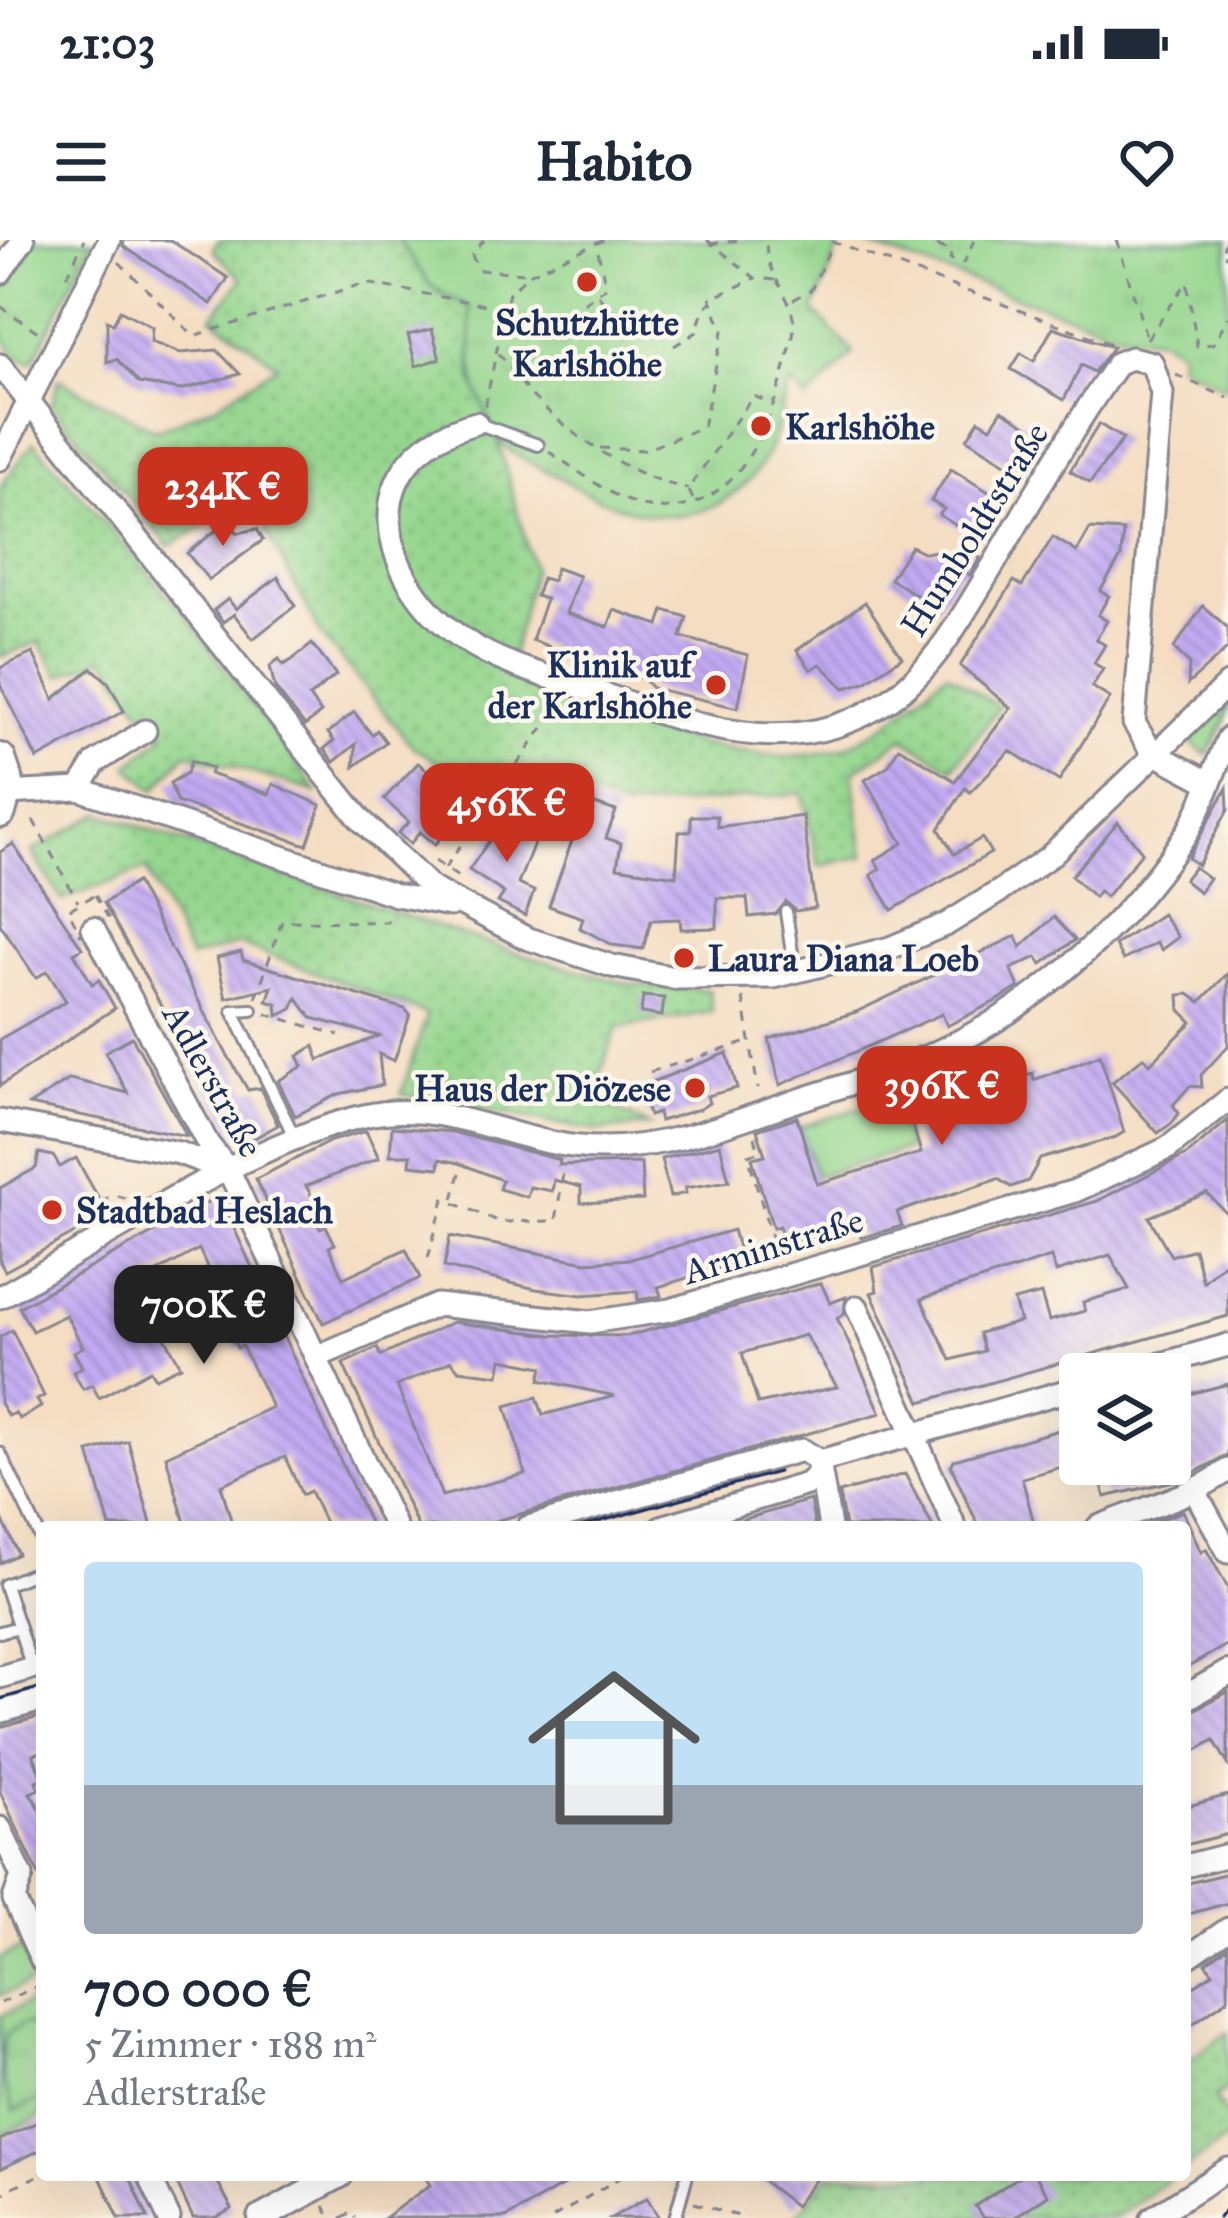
<!DOCTYPE html>
<html lang="de">
<meta charset="utf-8">
<style>
body{margin:0;font-family:"IM FELL Great Primer",serif;background:#f6f6f7;color:#1f2937;height:100vh;display:flex;flex-direction:column;font-size:45px;white-space:nowrap}
*{box-sizing:border-box;margin:0}
p{font-size:39px;color:#747a83}
.icon{flex:none;width:66px;height:66px;fill:none;stroke:currentColor;stroke-width:2;stroke-linecap:round;stroke-linejoin:round}
.map{position:relative;flex:1;overflow:hidden}
.side{position:absolute;left:36px;top:1281px;width:1155px;height:660px;display:flex;flex-direction:column;background:#fff;border-radius:12px;box-shadow:0 12px 48px #0002}
.side>*{flex:none}
.tools{position:absolute;left:1059px;top:1113px;display:grid;gap:24px}
.tools a{display:grid;place-items:center;width:132px;height:132px;border-radius:12px;background:#fff;box-shadow:0 12px 48px #0002;font-size:60px}
.price{position:absolute;translate:-50% -102px;padding:0 27px;border-radius:24px;background:#c8321e;color:#fff;font-size:39px;line-height:78px;filter:drop-shadow(0 3px 6px #0008)}
.price::after{content:'';position:absolute;left:50%;top:72px;width:36px;height:27px;margin-left:-18px;background:inherit;clip-path:polygon(0 0,100% 0,50% 100%)}
.price.active{background:#222;color:#fff}
ul{padding:0;list-style:none}
li{display:grid;align-content:center;gap:24px;height:636px;padding:0 48px}
li+li{border-top:3px solid #e0e1e3}
li span{display:grid;place-items:center;height:372px;border-radius:12px;color:#555}
li>.icon{margin-inline-start:auto}
span .icon{width:216px;height:216px;fill:#fffc;stroke-width:1}
li b{font-size:51px}
.status{display:flex;justify-content:space-between;align-items:center;height:84px;padding:0 60px;background:#fff;direction:ltr}
.status svg{height:33px;fill:currentColor}
header{display:flex;justify-content:space-between;align-items:center;height:156px;padding:0 48px;background:#fff;font-size:54px;font-weight:800}
.map>svg:first-child{display:block}
.grass{fill:#95d68e;stroke:#588276;stroke-width:3}
.park{fill:url(#park-tufts);stroke:#588276;stroke-width:3}
.garden{fill:url(#garden-dots);stroke:#588276;stroke-width:3}
.building{fill:url(#building-back-hatch);fill-rule:evenodd}
.lines{fill:none;stroke-linecap:round;stroke-linejoin:round}
.service-casing{stroke:#888690;stroke-width:16}
.minor-casing{stroke:#888690;stroke-width:27}
.tertiary-casing{stroke:#888690;stroke-width:30}
.secondary-casing{stroke:#888690;stroke-width:36}
.path{stroke:#888690;stroke-width:3;stroke-dasharray:9 9;stroke-linecap:butt}
.service{stroke:#fff;stroke-width:10}
.minor{stroke:#fff;stroke-width:21}
.tertiary{stroke:#fff;stroke-width:24}
.secondary{stroke:#fff;stroke-width:30}
.tram{stroke:#1b2f5e;stroke-width:3}
.poi-dot{fill:#c8321e;stroke:#fbf7ec;stroke-width:4.5}
.labels{text-anchor:middle;stroke-width:9;stroke-linejoin:round;paint-order:stroke}
.poi-label{font-size:36px;font-weight:bold;fill:#1b2f5e;stroke:#fbf7ec;text-anchor:start}
.street-label{font-size:36px;fill:#1b2f5e;stroke:#fbf7ec}
</style>
<div class="status"><b>21:03</b><svg viewBox="0 0 49 12"><path d="M0 12V9h3v3zM5 12V6h3v6zM10 12V3h3v9zM15 12V0h3v12zM26 1h20v11H26zM47 4h2v5h-2z"/></svg></div>
<header><svg class="icon" aria-label="menu" viewBox="0 0 24 24"><path d="M4 6h16M4 12h16M4 18h16"/></svg>Habito<svg class="icon" aria-label="heart" viewBox="0 0 24 24"><path d="M12 20l-8-8c-3-5 5-10 8-4 3-6 11-1 8 4z"/></svg></header>
<div class="map">
<svg width="1228" height="1978" viewBox="0 0 1228 1978">
<defs>
<pattern id="park-tufts" width="24" height="20" patternUnits="userSpaceOnUse" patternTransform="scale(3)"><rect width="24" height="20" fill="#95d68e"/><path d="M3 7l-1-3M5 7V3M7 7l1-3M15 17l-1-3M17 17v-4M19 17l1-3" fill="none" stroke="#80b87d"/></pattern>
<pattern id="garden-dots" width="8" height="8" patternUnits="userSpaceOnUse" patternTransform="scale(3)"><rect width="8" height="8" fill="#95d68e"/><path d="M2 2h.1M6 6h.1" fill="none" stroke="#80b87d" stroke-width="1.8" stroke-linecap="round"/></pattern>
<pattern id="building-back-hatch" width="6" height="6" patternUnits="userSpaceOnUse" patternTransform="scale(3)"><rect width="6" height="6" fill="#c3aaf3"/><path d="M-1 5l2 2M0 0l6 6M5-1l2 2" fill="none" stroke="#9e8bc8"/></pattern>
</defs>
<rect width="100%" height="100%" fill="#fbf7ec"/>
<filter id="ink" filterUnits="userSpaceOnUse"><feTurbulence type="fractalNoise" baseFrequency=".00833" numOctaves="2"/><feDisplacementMap in="SourceGraphic" scale="24" xChannelSelector="R" yChannelSelector="G"/><feConvolveMatrix kernelMatrix="1 2 1 2 8 2 1 2 1" color-interpolation-filters="sRGB"/></filter>
<filter id="wash" filterUnits="userSpaceOnUse"><feTurbulence type="fractalNoise" baseFrequency=".004" numOctaves="4" result="noise"/><feDisplacementMap in="SourceGraphic" scale="48" xChannelSelector="R" yChannelSelector="G"/><feGaussianBlur stdDeviation="2.7" result="paint"/><feColorMatrix in="noise" values="0 0 0 0 0 0 0 0 0 0 0 0 0 0 0 0 0 1.4 0 .05"/><feComposite in="paint" operator="in"/></filter>
<g filter="url(#wash)">
<rect width="100%" height="100%" fill="#f4ddc1"/>
<!-- grass -->
<g class="grass">
<polygon points="1228,463 1225,482 1207,515 1189,501"/>
<polygon points="892,858 908,909 816,936 801,887"/>
<polygon points="24,1707 39,1739 0,1756 0,1718"/>
<polygon points="42,1757 42,1876 0,1895 0,1776"/>
</g>
<!-- park -->
<g class="park">
<path d="M 29,0 L 93,0 L 33,122 C 0,115 0,83 0,49 L 14,42 L 9,32 Z"/>
<path d="M 398,0 L 842,0 L 814,71 L 854,113 L 807,160 L 790,143 C 782,171 775,205 758,229 C 707,297 631,280 569,243 C 549,231 514,218 498,200 C 471,169 471,106 470,68 L 432,47 Z"/>
<polygon points="853,0 1228,0 1228,149 1178,123 1180,110 1162,99 1120,93"/>
<path d="M 24,1784 L 42,1787 L 42,1825 L 37,1828 L 42,1858 L 14,1871 C 1,1843 0,1823 6,1794 Z"/>
</g>
<!-- garden -->
<g class="garden">
<path d="M 218,0 L 398,0 L 432,47 L 470,68 L 472,138 L 498,200 L 533,329 L 507,435 C 597,469 739,536 835,510 C 879,498 913,460 947,432 L 999,467 L 953,528 L 903,498 L 853,532 L 864,616 L 819,626 L 802,553 L 623,569 L 584,553 L 556,587 L 414,508 L 322,396 L 250,260 L 169,306 L 52,166 L 58,139 L 156,190 L 216,165 L 278,125 L 212,77 L 242,39 L 213,10 Z"/>
<polygon points="34,202 184,373 317,552 186,513 155,550 128,526 165,494 139,467 105,418 60,436 39,402 0,417 0,247"/>
<polygon points="100,573 519,714 629,744 709,750 712,772 617,788 592,857 649,886 596,891 401,854 427,774 239,704 190,718 146,629 62,660 32,612"/>
<polygon points="1228,1792 1228,1849 1215,1857 1228,1879 1228,1898 1185,1928 1185,1823"/>
<polygon points="828,1935 1175,1935 1114,1978 795,1978"/>
</g>
<g id="blocks">
<!-- building -->
<g class="building">
<polygon points="124,0 170,0 228,38 211,64 123,6"/>
<polygon points="120,70 152,87 151,102 180,113 217,110 240,134 181,150 139,143 117,119 107,122 107,80 113,84"/>
<polygon points="1053,87 1113,107 1094,132 1081,125 1064,160 1011,129 1021,113 1034,121"/>
<polygon points="432,89 440,119 416,126 408,95"/>
<polygon points="1002,170 1046,197 1019,231 967,199 979,180 991,187"/>
<polygon points="1099,184 1123,199 1090,243 1070,231"/>
<polygon points="951,229 1002,260 978,299 939,275 944,269 931,261"/>
<polygon points="228,281 238,293 257,289 263,300 209,340 187,313"/>
<polygon points="1090,289 1123,291 1121,317 1100,351 1109,356 1098,375 1107,381 1096,399 1105,405 1094,423 1103,429 1092,447 1110,458 1059,541 1010,511 970,552 965,548 939,589 954,614 982,598 991,613 892,670 871,635 880,629 875,620 903,603 865,540 888,526 899,507 955,541 1011,468 960,426 1014,341 1022,346 1053,297 1077,312"/>
<polygon points="911,306 925,313 941,310 956,319 963,307 980,318 970,335 961,330 936,367 890,339"/>
<polygon points="556,328 579,336 566,373 608,387 614,370 659,385 664,370 687,377 681,397 748,415 738,468 652,448 642,437 625,439 621,431 570,412 556,416 548,406 532,400 546,359 536,356 542,338 552,341"/>
<polygon points="278,337 295,366 253,399 234,374 223,382 214,370 228,359 236,369"/>
<polygon points="865,362 902,417 865,442 845,448 820,424 811,430 797,410"/>
<polygon points="1203,366 1228,388 1228,408 1188,444 1189,424 1174,408"/>
<polygon points="312,404 336,435 309,457 321,473 305,486 275,448 270,426 279,419 283,425 292,420"/>
<polygon points="33,413 54,459 92,428 108,442 124,471 37,519 0,444 0,428"/>
<polygon points="354,472 372,495 377,490 386,502 354,527 356,504 334,522 324,509 334,501 328,493"/>
<polygon points="191,521 212,528 210,534 269,554 273,544 321,565 307,605 177,562 170,543 187,533"/>
<polygon points="418,523 467,563 435,605 420,592 410,604 398,593 409,582 384,559"/>
<polygon points="1227,548 1228,570 1198,625 1188,618"/>
<polygon points="586,561 616,571 606,598 621,603 617,627 676,636 679,592 691,591 691,576 717,576 717,587 803,576 815,668 796,671 786,662 776,674 749,677 747,658 717,658 717,688 681,689 680,679 651,680 643,709 613,705 580,688 583,678 549,666"/>
<polygon points="502,582 521,593 526,586 538,593 518,644 534,651 525,676 498,662 504,653 469,630"/>
<polygon points="1118,582 1142,612 1106,657 1099,651 1094,657 1071,636"/>
<polygon points="13,604 82,708 74,713 92,744 99,740 115,768 0,846 0,799 66,761 47,731 36,738 0,684 0,612"/>
<polygon points="1194,627 1209,638 1199,652 1184,640"/>
<polygon points="136,642 224,809 248,850 260,848 278,885 253,899 248,890 235,898 104,663"/>
<polygon points="1162,674 1178,697 1161,710 1156,703 1123,720 1115,705"/>
<polygon points="1054,677 1075,700 1042,724 1037,717 1011,729 1019,747 1000,759 947,786 942,774 780,845 769,799 856,772 1016,696 1021,707"/>
<polygon points="241,712 243,720 405,769 410,775 394,821 379,814 382,845 339,854 295,876 278,841 303,826 298,816 314,806 319,820 379,796 312,778 297,758 292,769 278,776 277,764 267,761 272,747 226,758 217,718"/>
<polygon points="1228,733 1228,806 1201,835 1202,847 1190,846 1173,865 1179,873 1172,883 1158,893 1112,842 1144,817 1150,824 1192,782 1180,770 1179,755 1189,754 1200,762"/>
<polygon points="643,756 664,758 662,776 641,773"/>
<polygon points="132,797 187,896 29,865 70,839 128,853 105,812"/>
<polygon points="727,813 737,848 707,856 709,863 700,869 660,881 658,873 649,876 645,859 656,856 652,842"/>
<polygon points="1100,815 1124,892 1116,897 1040,919 1028,941 1011,947 998,939 897,972 902,986 861,998 857,984 785,1005 779,986 773,988 752,918 765,915 757,890 797,877 817,944 921,913 902,849 990,824 1014,839 1033,833 1034,840"/>
<path d="M 1228,880 L 1228,975 L 1207,953 L 1149,977 L 1171,1016 L 1194,1009 L 1203,1042 L 1228,1019 L 1228,1076 L 921,1162 L 871,1053 L 877,1051 L 873,1027 L 1097,961 L 1188,914 ZM 1110,1015 L 1129,1049 L 1083,1062 L 1085,1071 L 1049,1081 L 1041,1054 L 1014,1061 L 1020,1082 L 979,1093 L 984,1111 L 951,1120 L 921,1059 L 1051,1017 L 1056,1032 Z"/>
<polygon points="392,887 452,892 560,920 559,925 641,923 643,960 581,963 581,947 554,940 552,951 530,947 527,957 499,949 502,940 459,923 440,919 439,928 410,925 411,915 390,915"/>
<polygon points="366,891 379,918 306,946 314,960 307,963 320,989 326,986 335,1004 329,1007 343,1038 406,1009 420,1038 323,1083 256,939 331,901"/>
<polygon points="720,904 729,941 685,948 686,953 670,957 661,919"/>
<polygon points="39,913 53,916 60,927 76,918 108,975 5,1031 0,1022 0,948 36,928"/>
<polygon points="214,959 222,962 371,1287 327,1287 310,1251 302,1255 285,1217 221,1245 233,1287 186,1287 166,1216 272,1167 242,1106 237,1108 231,1094 236,1091 199,1009 135,1044 181,1126 155,1138 150,1130 99,1158 92,1145 83,1149 73,1132 82,1127 74,1112 83,1107 66,1075 32,1091 19,1067"/>
<polygon points="733,990 742,1021 658,1047 661,1056 638,1060 637,1051 582,1055 536,1049 444,1027 450,996 586,1022 631,1019"/>
<path d="M 821,1043 L 830,1063 L 846,1057 L 844,1074 L 837,1078 L 881,1173 L 474,1287 L 418,1287 L 343,1124 L 377,1108 L 381,1116 L 453,1082 L 550,1095 L 628,1096 ZM 805,1095 L 837,1147 L 758,1164 L 742,1113 ZM 502,1119 L 543,1127 L 540,1140 L 615,1156 L 543,1175 L 537,1157 L 506,1166 L 525,1234 L 442,1256 L 397,1146 L 451,1121 L 459,1130 L 499,1135 Z"/>
<polygon points="12,1090 44,1156 37,1160 41,1167 19,1179 15,1173 8,1176 0,1163 0,1097"/>
<polygon points="1228,1144 1228,1215 1182,1239 1105,1257 1096,1224 1170,1224 1170,1159"/>
<polygon points="1073,1186 1080,1222 1022,1238 1035,1287 979,1287 951,1226 954,1220"/>
<polygon points="128,1201 152,1287 110,1287 89,1212"/>
<polygon points="905,1234 933,1287 845,1287 839,1253"/>
<polygon points="810,1260 815,1287 732,1287 731,1283"/>
<polygon points="1183,1271 1201,1312 1206,1309 1228,1348 1228,1404 1185,1429 1185,1287 1140,1287"/>
<polygon points="0,1274 18,1314 0,1323"/>
<polygon points="1228,1452 1228,1524 1214,1500 1185,1517 1185,1475"/>
<polygon points="42,1476 42,1512 33,1514 42,1539 36,1541 39,1549 30,1553 42,1572 42,1642 0,1552 0,1488"/>
<polygon points="1228,1555 1228,1594 1185,1605 1185,1567"/>
<polygon points="1228,1633 1228,1663 1185,1675 1185,1644"/>
<polygon points="1228,1707 1228,1759 1185,1789 1185,1752 1213,1733 1206,1723"/>
<polygon points="42,1880 42,1909 0,1929 0,1900"/>
<polygon points="99,1935 129,1935 148,1978 119,1978"/>
<polygon points="173,1935 214,1935 232,1969 215,1978 193,1978"/>
<polygon points="424,1935 581,1935 506,1978 384,1978 430,1945"/>
<polygon points="755,1935 819,1935 795,1966"/>
<polygon points="1021,1935 1035,1935 1048,1955 1013,1978 983,1978 975,1966"/>
<polygon points="647,1958 659,1978 611,1978"/>
</g>
</g>
</g>
<g filter="url(#ink)">
<use href="#blocks" fill-opacity="0" stroke="#888690" stroke-width="3"/>
<g class="lines">
<!-- service casing -->
<g class="service-casing">
<g id="service">
<polyline points="476,183 538,205"/>
<polyline points="786,672 795,733"/>
<polyline points="252,770 233,771 295,898"/>
<polyline points="0,1213 42,1301"/>
<polyline points="0,1392 19,1387"/>
<polyline points="32,1428 5,1345 42,1330"/>
<polyline points="675,1978 687,1935"/>
</g>
</g>
<!-- minor casing -->
<g class="minor-casing">
<g id="minor">
<polyline points="0,33 23,0"/>
<polyline points="0,125 360,579 431,648 526,698 612,726 675,738 774,737 890,708 947,684 1000,651 1050,616 1228,444"/>
<path d="M 476,183 C 350,216 376,343 466,401 C 504,426 551,437 593,451 C 693,484 792,526 889,460 C 934,429 961,378 989,332 C 1031,262 1071,189 1118,123 L 1131,118 L 1152,123 L 1162,153 L 1134,483 L 1152,512 L 1208,542"/>
<polyline points="0,219 109,0"/>
<polyline points="79,549 95,523 145,491"/>
<polyline points="7,553 79,549 396,655 450,665"/>
<polyline points="93,688 208,904 229,931 395,1287"/>
<polyline points="0,881 179,913 228,931"/>
<path d="M 0,1057 C 102,1000 254,901 364,876 C 450,856 519,909 603,908 C 670,908 734,882 796,861 C 833,849 871,838 908,824 C 1018,783 1120,694 1184,597 C 1204,567 1213,531 1228,498"/>
<polyline points="857,1067 955,1287"/>
<polyline points="316,1117 437,1065 590,1082 670,1070 1075,951 1168,908 1228,860"/>
<polyline points="1126,1134 1228,1105"/>
<polyline points="820,1221 1080,1147"/>
<polyline points="820,1227 830,1287"/>
<polyline points="1196,1253 1228,1312"/>
<polyline points="528,1287 802,1210 820,1221"/>
<polyline points="661,1287 807,1244 817,1235 820,1221"/>
<path d="M 1098,1287 C 1142,1268 1190,1258 1228,1230"/>
<polyline points="0,1437 42,1425"/>
<polyline points="0,1472 42,1460"/>
<polyline points="0,1588 22,1636 14,1659 42,1721"/>
<polyline points="1185,1626 1228,1615"/>
<polyline points="1185,1719 1228,1689"/>
<polyline points="149,1935 169,1978"/>
<polyline points="1152,1978 1228,1929"/>
</g>
</g>
<!-- tertiary casing -->
<g class="tertiary-casing">
<g id="tertiary">
<polyline points="1185,1458 1228,1433"/>
<polyline points="261,1978 340,1935"/>
</g>
</g>
<!-- secondary casing -->
<g class="secondary-casing">
<polyline id="secondary" points="0,519 8,543 0,572"/>
</g>
<!-- path -->
<g class="path">
<polyline points="484,0 472,15 478,30 529,33"/>
<polyline points="707,0 755,38 775,40"/>
<polyline points="934,0 938,6 940,0"/>
<polyline points="1117,0 1146,96"/>
<polyline points="1226,0 1221,14 1228,17"/>
<polyline points="710,4 741,0"/>
<polyline points="938,6 952,11 950,19 964,23 974,0"/>
<polyline points="119,22 194,96 366,43 502,68"/>
<polyline points="67,36 84,0"/>
<polyline points="598,55 615,73 643,81"/>
<polyline points="793,60 811,50 833,2 1114,105"/>
<polyline points="0,66 38,92"/>
<polyline points="503,88 544,91 606,47 597,7"/>
<polyline points="1147,99 1187,42 1197,106 1213,104 1228,77"/>
<path d="M 674,106 L 697,92 C 704,53 724,55 755,38"/>
<path d="M 498,114 C 514,127 520,145 534,158 C 577,200 630,236 688,249"/>
<polyline points="519,135 557,143 591,131"/>
<polyline points="1176,135 1228,158"/>
<polyline points="485,166 509,52 531,33 604,0"/>
<polyline points="600,208 645,210 703,187 723,91 710,57"/>
<path d="M 549,212 C 581,231 617,265 656,268 C 735,273 767,192 784,131 C 787,116 794,100 794,86 C 793,53 762,33 767,0"/>
<polyline points="693,259 688,249 753,156 772,163"/>
<polyline points="33,580 78,662"/>
<polyline points="435,621 461,639"/>
<polyline points="445,628 561,462"/>
<polygon points="95,655 109,679 81,695 68,670"/>
<polyline points="256,758 282,681 387,682 390,674"/>
<polyline points="743,758 758,849"/>
<polyline points="266,774 339,795"/>
<polyline points="650,832 748,802"/>
<polyline points="755,897 759,912 748,915 777,1017"/>
<polyline points="453,959 462,926"/>
<polyline points="100,961 115,955 127,959"/>
<polyline points="428,1018 444,959 500,982 556,981 564,926"/>
<polyline points="210,1046 232,1093"/>
<polyline points="0,1763 42,1744"/>
<polyline points="0,1959 6,1950 42,1934"/>
<polyline points="694,1963 746,1978"/>
<polyline points="324,1966 331,1978"/>
<polyline points="341,1978 352,1972 355,1978"/>
<polyline points="553,1978 624,1935"/>
</g>
<!-- service -->
<use href="#service" class="service"/>
<!-- minor -->
<use href="#minor" class="minor"/>
<!-- tertiary -->
<use href="#tertiary" class="tertiary"/>
<!-- secondary -->
<use href="#secondary" class="secondary"/>
<!-- tram -->
<g class="tram">
<polyline points="580,1287 778,1232"/>
<polyline points="0,1459 42,1447"/>
<polyline points="1219,1978 1228,1966"/>
</g>
</g>
</g>
<!-- markers -->
<g class="poi-dot">
<circle cx="587" cy="42" r="12"/>
<circle cx="761" cy="186" r="12"/>
<circle cx="716" cy="445" r="12"/>
<circle cx="684" cy="718" r="12"/>
<circle cx="695" cy="848" r="12"/>
<circle cx="52" cy="970" r="12"/>
</g>
<g class="labels">
<!-- poi labels -->
<g class="poi-label">
<text x="587" y="95" text-anchor="middle">Schutzhütte<tspan x="587" dy="41">Karlshöhe</tspan></text>
<text x="785" y="199">Karlshöhe</text>
<text x="692" y="437" text-anchor="end">Klinik auf<tspan x="692" dy="41">der Karlshöhe</tspan></text>
<text x="708" y="731">Laura Diana Loeb</text>
<text x="671" y="861" text-anchor="end">Haus der Diözese</text>
<text x="76" y="983">Stadtbad Heslach</text>
</g>
<!-- street labels -->
<g class="street-label">
<text transform="translate(974 289) rotate(-58)" y="13">Humboldtstraße</text>
<text transform="translate(214 840) rotate(61)" y="13">Adlerstraße</text>
<text transform="translate(773 1005) rotate(-17)" y="13">Arminstraße</text>
</g>
</g>
</svg>
<div class="tools">
<a><svg class="icon" aria-label="layers" viewBox="0 0 24 24"><path d="M12 4l9 5-9 5-9-5zM3 14l9 5 9-5"/></svg></a>
</div>
<b class="price" style="left:223px;top:309px">234K €</b>
<b class="price" style="left:507px;top:625px">456K €</b>
<b class="price" style="left:942px;top:908px">396K €</b>
<b class="price active" style="left:204px;top:1127px">700K €</b>
<section class="side">
<ul>
<li><span style="background:linear-gradient(#bfe0f5 60%,#9aa5b1 0)"><svg class="icon" aria-label="home" viewBox="0 0 24 24"><path d="M3 11l9-7 9 7M6 9v11h12V9"/></svg></span><div><b>700 000 €</b><p>5 Zimmer · 188 m²</p><p>Adlerstraße</p></div></li>
</ul>
</section>
</div>
